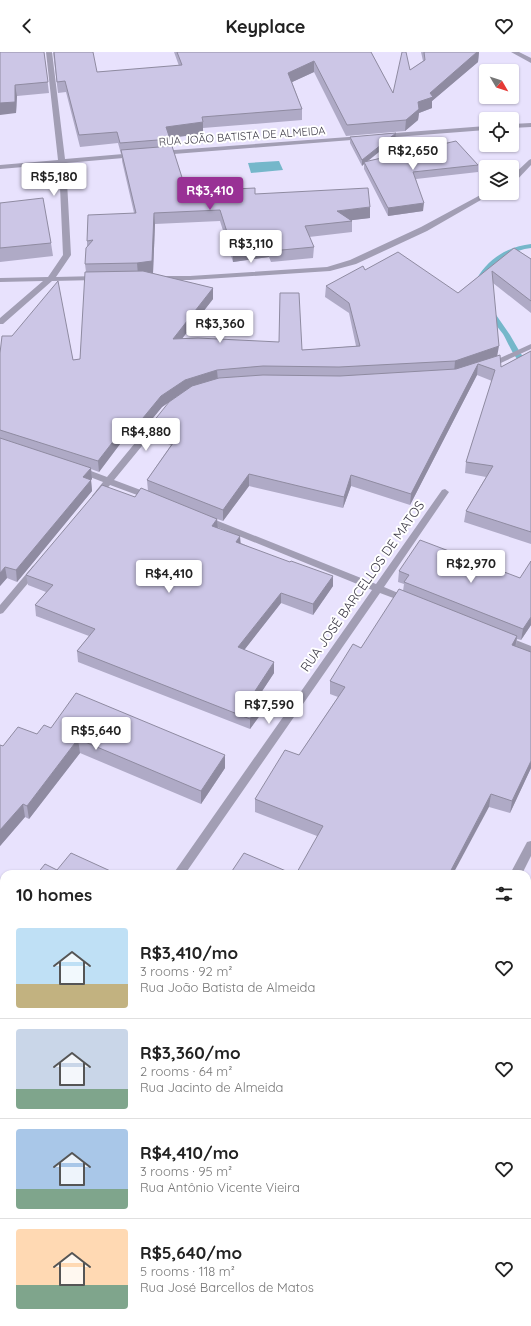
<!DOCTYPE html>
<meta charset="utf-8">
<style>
body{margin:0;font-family:Quicksand,sans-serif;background:#f2f2f2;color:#222;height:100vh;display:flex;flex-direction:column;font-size:15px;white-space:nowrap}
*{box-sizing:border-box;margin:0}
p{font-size:13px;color:#767676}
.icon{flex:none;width:22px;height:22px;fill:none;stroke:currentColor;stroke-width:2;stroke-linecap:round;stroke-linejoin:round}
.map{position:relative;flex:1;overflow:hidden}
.drawer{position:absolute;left:0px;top:818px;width:531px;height:456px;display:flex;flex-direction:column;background:#fff;border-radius:12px 12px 0 0;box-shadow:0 1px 3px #0004}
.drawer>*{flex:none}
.needle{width:26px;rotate:129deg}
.fabs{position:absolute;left:479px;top:12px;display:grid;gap:8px}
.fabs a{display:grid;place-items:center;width:40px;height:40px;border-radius:4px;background:#fff;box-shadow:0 1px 3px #0004;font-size:20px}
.price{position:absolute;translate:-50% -34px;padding:0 9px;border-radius:4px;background:#fff;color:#222;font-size:13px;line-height:26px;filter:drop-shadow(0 1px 2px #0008)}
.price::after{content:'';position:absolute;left:50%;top:24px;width:12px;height:9px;margin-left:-6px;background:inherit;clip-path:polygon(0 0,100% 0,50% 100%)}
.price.active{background:#993195;color:#fff}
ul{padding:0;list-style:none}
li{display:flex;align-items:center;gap:12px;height:100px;padding:0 16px}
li+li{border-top:1px solid #e0e0e0}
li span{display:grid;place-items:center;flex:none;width:112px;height:80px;border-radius:4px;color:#555}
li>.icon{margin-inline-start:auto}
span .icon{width:48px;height:48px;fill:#fffc;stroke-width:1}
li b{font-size:17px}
h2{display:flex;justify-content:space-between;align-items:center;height:48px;padding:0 16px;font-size:17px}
header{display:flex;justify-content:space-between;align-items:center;height:52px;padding:0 16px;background:#fff;font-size:18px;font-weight:700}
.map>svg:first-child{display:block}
.water{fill:#75b7ca}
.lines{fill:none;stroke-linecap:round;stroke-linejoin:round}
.stream{fill:#75b7ca;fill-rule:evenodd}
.minor{fill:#a29eb4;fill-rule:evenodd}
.wall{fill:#afaac6}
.shaded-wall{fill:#8f8ba1}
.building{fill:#ccc6e6;stroke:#8f8ba1}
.labels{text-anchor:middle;stroke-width:4;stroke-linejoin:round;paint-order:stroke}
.far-street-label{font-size:11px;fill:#3d3a47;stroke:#fff}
.street-label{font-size:13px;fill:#3d3a47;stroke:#fff}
</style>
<header><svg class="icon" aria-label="back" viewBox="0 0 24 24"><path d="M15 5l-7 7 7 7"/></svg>Keyplace<svg class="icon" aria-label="heart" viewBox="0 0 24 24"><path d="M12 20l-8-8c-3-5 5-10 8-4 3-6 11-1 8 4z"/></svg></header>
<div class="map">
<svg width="531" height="1274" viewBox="0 0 531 1274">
<rect width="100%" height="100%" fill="#e8e2fd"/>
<!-- water -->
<g class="water">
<polygon points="279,109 283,118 251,121 248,111"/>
<polygon points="440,1270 519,1270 527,1274 448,1274"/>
</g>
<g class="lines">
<!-- stream -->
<g class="stream">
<path d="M 531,192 L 531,196 C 507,199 492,214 479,233 L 475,233 L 474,232 C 485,209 505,195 531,192 Z"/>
<path d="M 486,257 L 492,257 L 510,283 L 521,302 L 531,312 L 531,318 C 516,313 510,294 503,282 C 497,274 491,267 485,259 Z"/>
</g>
<!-- minor -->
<g class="minor">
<polygon points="46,0 52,0 65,107 135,101 139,103 135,105 66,111 71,203 56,225 97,224 101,226 97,228 52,229 3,272 0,272 0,266 43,229 0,230 0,226 48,225 63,203 59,112 0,117 0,113 58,108"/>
<polygon points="511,0 519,0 531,6 531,11"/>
<polygon points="531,71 531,75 512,76 512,72"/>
<polygon points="486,74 486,78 382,86 379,84 382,82"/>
<polygon points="362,84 364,85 364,87 161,103 158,101 161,99"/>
<polygon points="531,107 531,113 515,130 512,130 512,124 529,108"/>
<polygon points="486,140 486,141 493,141 427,179 356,212 330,219 190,228 157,228 153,226 157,224 190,224 327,215 350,208 421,175"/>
<polygon points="531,292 531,297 492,315 486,315 485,313"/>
<polygon points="157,367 160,368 161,370 160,372 114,428 154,443 155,445 154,447 148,447 110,433 99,446 93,446 92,444 103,430 77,420 76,418 77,416 83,416 107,425 154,368"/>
<polygon points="445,437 449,440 384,535 410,546 412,548 410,550 404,550 380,541 185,822 173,822 372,538 202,469 200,467 202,465 208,465 376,532 442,438"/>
<polygon points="36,513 41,516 39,518 3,561 0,562 0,553 33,514"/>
<polygon points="503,583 531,594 531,602 500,589 498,587"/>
<polygon points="531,789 531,804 522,822 510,822 527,790"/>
<polygon points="0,872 4,874 4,884 0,882"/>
<polygon points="4,1072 4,1088 0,1090 0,1074"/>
<polygon points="527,1126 531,1128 531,1140 527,1139"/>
<polygon points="278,1270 292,1270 290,1274 276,1274"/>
</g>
</g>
<!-- wall -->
<g class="wall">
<polygon points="0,0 44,0 49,41 17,44 16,61"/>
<polygon points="53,0 97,20 179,14 174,0 371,0 393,41 410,18 423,9 421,0 479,0 478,10 432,49 432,56 419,61 418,68 405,79 346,84 314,20 292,30 302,57 302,68 203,76 203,82 169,86 170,94 186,138 235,137 255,142 370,166 351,168 352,169 352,180 309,185 314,195 313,206 271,210 269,205 233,210 220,169 155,172 153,221 151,221 213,236 213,247 182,287 302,298 356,294 349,261 325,245 326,234 365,218 458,241 514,196 531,207 531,261 493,231 497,304 501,315 531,299 531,492 464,470 466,459 486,425 465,421 466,410 492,329 477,323 410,453 351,434 343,456 249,434 223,469 217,467 218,476 241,491 333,534 313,563 281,551 244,598 274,621 260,642 266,655 250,677 78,610 77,599 89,584 36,564 35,553 46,540 28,533 26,523 135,445 148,439 147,428 171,393 150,386 149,375 186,338 162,355 139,383 129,380 99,420 91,417 92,427 91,428 92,439 17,530 7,526 0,534 0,301 73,308 80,307 86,220 85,212 87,195 87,189 134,161 122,109 122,102 121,102 118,91 80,95 66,40 58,41"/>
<polygon points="350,85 395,87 368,109 478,113 478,120 416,127 423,159 388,164 364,117 364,112 362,114 350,91"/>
<polygon points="0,151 51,191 53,204 0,210"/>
<polygon points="399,519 520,526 531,573 521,588 517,587 516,594 531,716 510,761 489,755 317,784 255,760 255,747 299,703 338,645 330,642 330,629 361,596 403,539 404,532 398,530"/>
<polygon points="51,676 225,716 201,752 80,701 29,767 25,765 0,794 0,693 3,694 37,682"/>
<polygon points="527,1146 531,1148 531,1235 527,1233"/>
</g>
<!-- shaded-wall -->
<g class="shaded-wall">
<polygon points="477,0 479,0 478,10 432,49 432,56 419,61 418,68 405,79 406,68 418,50 430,41"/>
<polygon points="314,9 314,20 288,32 288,21"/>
<polygon points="15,33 17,44 16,61 0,63 0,51"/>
<polygon points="203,70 203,82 166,86 166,75"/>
<polygon points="396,81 395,87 365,111 364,110 364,112 362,114 362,108"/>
<polygon points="424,151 423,159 388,164 388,156"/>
<polygon points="370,155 370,166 337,170 337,159"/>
<polygon points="154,161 155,172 153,221 138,223 137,211"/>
<polygon points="269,194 269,205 233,210 233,199"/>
<polygon points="213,236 213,247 173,298 173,287"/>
<polygon points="499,294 497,305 478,312 477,323 410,453 411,442 454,321 455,309"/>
<polygon points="217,318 218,329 185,339 162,355 139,383 138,372 161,344 185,328"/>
<polygon points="129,369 129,380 99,420 98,409"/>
<polygon points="91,416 92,427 84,436 83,425"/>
<polygon points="249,422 249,434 223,469 223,458"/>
<polygon points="351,423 351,434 343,456 344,445"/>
<polygon points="91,428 92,439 17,530 16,518"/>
<polygon points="217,467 218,477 212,474"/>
<polygon points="240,484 241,495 236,490"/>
<polygon points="5,515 7,526 0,534 0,521"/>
<polygon points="333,524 333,534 313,563 313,552"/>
<polygon points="281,541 281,551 238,606 238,595"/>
<polygon points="531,565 531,573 521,588 523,577"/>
<polygon points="517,584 515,597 512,593"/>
<polygon points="274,610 274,621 255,650 255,639"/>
<polygon points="266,644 266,655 250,677 250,667"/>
<polygon points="78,687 80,701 29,767 27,754"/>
<polygon points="225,703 225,716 201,752 201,739"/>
<polygon points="531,709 531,716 510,761 512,749"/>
<polygon points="491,742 489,755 453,822 449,822"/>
<polygon points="23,752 25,765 0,794 0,778"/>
<polygon points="531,1056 531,1061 527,1070 528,1063"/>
<polygon points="241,1270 249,1270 247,1274 239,1274"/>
</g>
<!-- building -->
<g class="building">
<polygon points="0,0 44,0 48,30 15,33 15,50 0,51"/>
<polygon points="54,0 93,0 97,20 182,13 177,0 371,0 393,41 402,0 406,0 410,18 425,8 424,0 477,0 430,41 433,45 418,50 419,57 406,68 347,73 314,9 288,21 302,57 202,65 203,70 166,75 170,87 120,91 117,80 79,83 65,29 57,30"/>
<polygon points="396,81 362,108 350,85"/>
<polygon points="456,89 478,113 413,120 424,151 388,156 364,110"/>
<polygon points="172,94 186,138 233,134 235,137 255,136 255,142 368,136 370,155 337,159 352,169 305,174 314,195 271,199 269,194 233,199 220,158 154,161 152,209 137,211 85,212 86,196 93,188 87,189 88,163 136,161 121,98"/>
<polygon points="43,146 51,191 0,196 0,151"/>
<polygon points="514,196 531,207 531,249 492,219 499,294 455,309 339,315 263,314 217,318 185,328 161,344 138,372 129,369 98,409 0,378 0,301 2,284 12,284 58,229 73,308 80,307 85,220 143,219 213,236 173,287 198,286 279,290 280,241 299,241 302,298 360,294 349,251 326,234 363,214 365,218 398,200 458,241"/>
<polygon points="531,299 531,480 466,459 493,414 466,410 495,318 478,312 411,442 351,423 344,445 249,422 223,458 147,428 178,384 149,375 169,350 192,334 219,326 263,323 340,324 456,317 500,303 501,315"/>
<polygon points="0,386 91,416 83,425 91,428 16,518 5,515 0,521"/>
<polygon points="102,433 135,445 141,436 217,467 212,474 240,484 236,490 290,510 291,509 333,524 313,552 281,541 238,595 274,610 255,639 266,644 250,667 77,599 95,577 35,553 53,533 26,523"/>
<polygon points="420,488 520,526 531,509 531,565 523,577 404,530 409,523 399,519"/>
<polygon points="399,537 517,584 512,593 531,600 531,709 512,749 491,742 449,822 296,822 323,774 255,747 285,698 299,703 345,635 330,629 353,592 361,596"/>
<polygon points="76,641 225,703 201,739 78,687 27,754 23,752 0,778 0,693 3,694 18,675 37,682 44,673 51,676"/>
<polygon points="71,801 117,822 37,822 45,812 57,818"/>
<polygon points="244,801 293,822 230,822"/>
<polygon points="527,925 531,926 531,1056 528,1063 527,1062"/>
<polygon points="4,1138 4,1270 241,1270 239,1274 0,1274 0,1144"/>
<polygon points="527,1146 531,1148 531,1222 527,1220"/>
</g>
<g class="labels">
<!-- far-street labels -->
<g class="far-street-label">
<text transform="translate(242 84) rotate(-4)" y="4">RUA JOÃO BATISTA DE ALMEIDA</text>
</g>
<!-- street labels -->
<g class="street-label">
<text transform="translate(362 534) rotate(-55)" y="5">RUA JOSÉ BARCELLOS DE MATOS</text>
</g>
</g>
</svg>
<div class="fabs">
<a><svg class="needle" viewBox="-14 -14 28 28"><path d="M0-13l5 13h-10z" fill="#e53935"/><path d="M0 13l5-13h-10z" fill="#767676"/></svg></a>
<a><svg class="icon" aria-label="locate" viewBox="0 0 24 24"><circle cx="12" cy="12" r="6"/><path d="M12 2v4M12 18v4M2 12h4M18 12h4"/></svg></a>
<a><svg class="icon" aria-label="layers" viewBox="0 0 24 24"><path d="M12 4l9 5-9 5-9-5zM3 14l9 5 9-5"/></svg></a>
</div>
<b class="price" style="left:413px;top:119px">R$2,650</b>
<b class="price" style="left:54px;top:145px">R$5,180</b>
<b class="price active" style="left:210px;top:159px">R$3,410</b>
<b class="price" style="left:251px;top:212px">R$3,110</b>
<b class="price" style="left:220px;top:292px">R$3,360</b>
<b class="price" style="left:146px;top:400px">R$4,880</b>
<b class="price" style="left:471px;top:532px">R$2,970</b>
<b class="price" style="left:169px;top:542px">R$4,410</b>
<b class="price" style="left:269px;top:673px">R$7,590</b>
<b class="price" style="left:96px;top:699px">R$5,640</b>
<section class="drawer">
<h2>10 homes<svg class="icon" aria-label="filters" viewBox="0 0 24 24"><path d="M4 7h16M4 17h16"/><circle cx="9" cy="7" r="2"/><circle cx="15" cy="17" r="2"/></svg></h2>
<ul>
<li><span style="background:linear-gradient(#bfe0f5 70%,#c2b280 0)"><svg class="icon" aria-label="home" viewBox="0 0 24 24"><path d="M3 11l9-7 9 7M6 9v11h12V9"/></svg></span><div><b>R$3,410/mo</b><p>3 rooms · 92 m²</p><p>Rua João Batista de Almeida</p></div><svg class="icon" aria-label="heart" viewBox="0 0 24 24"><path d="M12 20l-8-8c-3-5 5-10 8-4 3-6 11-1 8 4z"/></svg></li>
<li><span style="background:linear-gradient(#c9d6e8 75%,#7fa58c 0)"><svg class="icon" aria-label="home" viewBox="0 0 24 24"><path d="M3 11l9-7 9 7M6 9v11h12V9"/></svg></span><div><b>R$3,360/mo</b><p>2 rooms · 64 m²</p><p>Rua Jacinto de Almeida</p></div><svg class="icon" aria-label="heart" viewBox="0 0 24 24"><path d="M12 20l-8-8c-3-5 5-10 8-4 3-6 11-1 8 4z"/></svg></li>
<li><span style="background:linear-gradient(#a9c7e8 75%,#7fa58c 0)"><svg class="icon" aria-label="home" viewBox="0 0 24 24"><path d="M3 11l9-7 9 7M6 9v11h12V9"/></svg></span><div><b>R$4,410/mo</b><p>3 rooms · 95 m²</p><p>Rua Antônio Vicente Vieira</p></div><svg class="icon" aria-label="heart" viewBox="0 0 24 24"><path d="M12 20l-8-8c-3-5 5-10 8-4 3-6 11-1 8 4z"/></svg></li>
<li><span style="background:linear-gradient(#ffd9b3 70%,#7fa58c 0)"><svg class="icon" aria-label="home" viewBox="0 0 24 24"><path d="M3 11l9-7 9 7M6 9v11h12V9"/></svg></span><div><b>R$5,640/mo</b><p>5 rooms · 118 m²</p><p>Rua José Barcellos de Matos</p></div><svg class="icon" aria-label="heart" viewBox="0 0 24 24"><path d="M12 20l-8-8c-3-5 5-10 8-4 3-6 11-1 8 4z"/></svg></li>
</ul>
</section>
</div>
